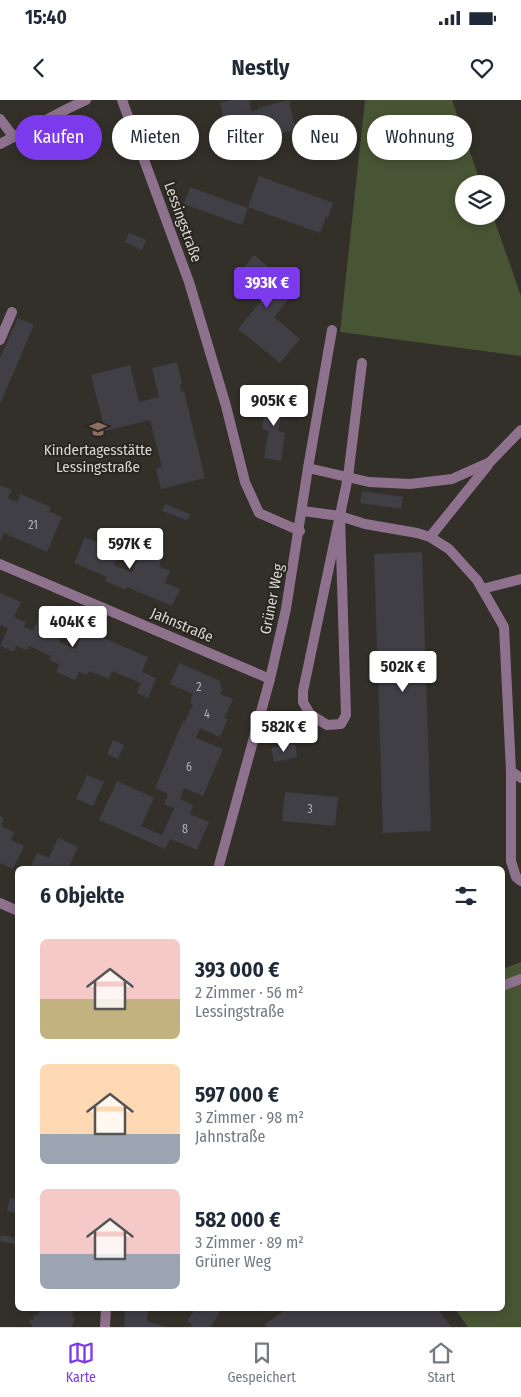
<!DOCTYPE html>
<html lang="de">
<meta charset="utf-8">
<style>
body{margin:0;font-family:"Fira Sans Condensed",sans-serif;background:#f2f2f3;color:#1f2937;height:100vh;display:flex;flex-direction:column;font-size:19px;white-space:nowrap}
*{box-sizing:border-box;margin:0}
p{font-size:16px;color:#747a83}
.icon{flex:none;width:28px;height:28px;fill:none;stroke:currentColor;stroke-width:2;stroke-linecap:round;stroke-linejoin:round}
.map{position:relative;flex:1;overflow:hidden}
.panel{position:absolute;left:15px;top:766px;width:490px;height:445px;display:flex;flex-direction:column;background:#fff;border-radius:8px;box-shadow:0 2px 8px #0003}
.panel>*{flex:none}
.top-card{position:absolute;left:15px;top:15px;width:491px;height:45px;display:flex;gap:10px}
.buttons{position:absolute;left:455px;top:75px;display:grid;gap:10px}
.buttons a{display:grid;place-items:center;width:50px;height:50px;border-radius:50%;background:#fff;box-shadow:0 2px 8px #0003;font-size:25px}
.price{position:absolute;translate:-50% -42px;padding:0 11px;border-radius:5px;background:#fff;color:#222;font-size:16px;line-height:32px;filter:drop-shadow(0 1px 2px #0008)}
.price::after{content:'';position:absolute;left:50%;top:30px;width:15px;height:11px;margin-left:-8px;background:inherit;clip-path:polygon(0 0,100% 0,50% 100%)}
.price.current{background:#7c3aed;color:#fff}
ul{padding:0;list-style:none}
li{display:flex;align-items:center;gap:15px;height:125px;padding:0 25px}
li span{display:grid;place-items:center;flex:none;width:140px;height:100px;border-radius:8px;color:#555}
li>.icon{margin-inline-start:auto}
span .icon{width:60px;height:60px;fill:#fffc;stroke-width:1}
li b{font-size:21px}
h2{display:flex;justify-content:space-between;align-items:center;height:60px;padding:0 25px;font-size:21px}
.pill{padding:0 18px;border-radius:22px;background:#fff;box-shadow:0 2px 8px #0003;font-size:18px;line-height:45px}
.pill.current{background:#7c3aed;color:#fff}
.status{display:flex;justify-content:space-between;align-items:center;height:35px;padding:0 25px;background:#fff;direction:ltr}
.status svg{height:14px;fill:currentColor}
header{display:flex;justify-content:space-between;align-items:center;height:65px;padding:0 25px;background:#fff;font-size:22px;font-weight:700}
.menu{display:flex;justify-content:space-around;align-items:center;height:70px;border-top:1px solid #e0e1e3;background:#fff;font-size:14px;color:#747a83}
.menu a{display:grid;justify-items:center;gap:2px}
.menu .current{color:#7c3aed}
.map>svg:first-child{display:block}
.green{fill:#485534}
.building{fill:#413f46}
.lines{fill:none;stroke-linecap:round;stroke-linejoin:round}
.service{stroke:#8e728d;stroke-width:10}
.minor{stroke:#8e728d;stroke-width:10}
.tertiary{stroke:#8e728d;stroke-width:10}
.labels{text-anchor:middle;stroke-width:4;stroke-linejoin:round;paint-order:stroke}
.number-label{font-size:12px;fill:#b4b1b0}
.street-label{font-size:15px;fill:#dad7d3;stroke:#29251f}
.poi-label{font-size:15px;fill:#dad7d3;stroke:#29251f}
</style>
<div class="status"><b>15:40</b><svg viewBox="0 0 49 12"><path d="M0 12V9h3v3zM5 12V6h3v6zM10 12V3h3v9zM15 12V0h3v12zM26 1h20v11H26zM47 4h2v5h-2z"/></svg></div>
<header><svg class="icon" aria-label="back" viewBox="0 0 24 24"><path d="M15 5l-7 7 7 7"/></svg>Nestly<svg class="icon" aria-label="heart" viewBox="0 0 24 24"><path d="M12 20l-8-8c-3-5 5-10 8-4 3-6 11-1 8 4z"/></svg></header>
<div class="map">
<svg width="521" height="1227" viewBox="0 0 521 1227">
<rect width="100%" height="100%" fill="#332f29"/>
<!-- green -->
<g class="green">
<polygon points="365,0 452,0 481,84 464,84 464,116 493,116 521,196 521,256 340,232"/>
<polygon points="521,862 521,1227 468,1227 455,1209 502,1209 503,869"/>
</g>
<!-- building -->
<g class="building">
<polygon points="232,0 249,0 251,11 258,10 258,8 289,0 296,30 258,38 261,53 234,59 225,16 223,17 220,3"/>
<polygon points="259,76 333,103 328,118 326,117 320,133 248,107"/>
<polygon points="190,87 248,108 242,125 184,104"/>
<polygon points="129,133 146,140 142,150 125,142"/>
<polygon points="254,155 296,190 274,217 300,239 280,263 238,229 261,201 234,179"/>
<polygon points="18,218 34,225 0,304 0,258"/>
<polygon points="177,262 182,284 180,284 181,292 184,291 205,378 161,389 156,369 162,367 150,320 105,331 91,275 130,265 139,302 159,297 152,268"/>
<polygon points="268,293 285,296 278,331 285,333 281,361 264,358 269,331 262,329"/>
<polygon points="0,385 12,390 8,398 17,402 20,394 51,407 49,411 62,417 47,452 4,433 0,441"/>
<polygon points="362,391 403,397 401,409 360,403"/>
<polygon points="165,404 190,414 187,420 162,411"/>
<polygon points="85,437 119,452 114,465 132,472 144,443 165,452 159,466 170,471 165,483 180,489 172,506 127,487 125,490 105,481 107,477 74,463"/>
<polygon points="422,452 431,731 383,733 374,454"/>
<polygon points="0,493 21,502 14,517 26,522 24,527 33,531 42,511 67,522 59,542 76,549 82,533 87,531 148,557 142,572 156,578 148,598 137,593 141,583 112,571 109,579 89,571 87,575 79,572 75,580 56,572 59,564 49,560 51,556 29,546 27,550 16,546 14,552 0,546 8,528 0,525"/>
<polygon points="179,563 221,581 220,583 222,590 220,594 233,599 224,618 228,619 220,637 200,628 196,638 223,649 203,696 184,688 180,699 193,705 190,714 209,722 197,750 170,739 165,749 99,720 117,681 154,698 141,726 162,735 174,708 164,704 168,694 155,688 183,621 185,622 193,604 190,603 193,594 170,584"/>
<polygon points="113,640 124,645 118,659 107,654"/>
<polygon points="295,644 297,657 274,662 271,648"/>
<polygon points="87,675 104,682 93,706 76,699"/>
<polygon points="285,692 338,697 335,726 282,721"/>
<polygon points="0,716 4,718 1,726 14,732 11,740 24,746 13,769 0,763"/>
<polygon points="58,738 78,747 68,769 30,769 37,753 49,758"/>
<polygon points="10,1098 18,1099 18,1114 7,1111"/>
<polygon points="1,1135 18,1138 18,1145 0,1141"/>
<polygon points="39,1209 74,1209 72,1217 75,1218 72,1227 32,1227 32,1224 29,1223 30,1219 33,1220 34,1215 38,1216"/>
<polygon points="125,1209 148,1209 147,1221 166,1227 124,1227"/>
<polygon points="195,1209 222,1209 210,1227 190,1227 192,1224 187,1221"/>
<polygon points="287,1209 438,1209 451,1227 267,1227 265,1224"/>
</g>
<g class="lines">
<!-- service -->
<g class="service">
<polyline points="0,240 12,212"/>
<polyline points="308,368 369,382 410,384 452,379 490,362 521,330"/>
<polyline points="303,411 340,416 365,424 417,433 430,437 449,449 477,480 504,527 511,671 521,678"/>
<polyline points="340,416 346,615 341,624 327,625 310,614 303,602 303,591 348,377 362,263"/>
<polyline points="430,437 488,365"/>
<polyline points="482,489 521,479"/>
<polyline points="511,671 511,761 516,777 521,781"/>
</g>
<!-- minor -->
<g class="minor">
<polyline points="122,0 189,182 226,306 245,382 259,413 300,431"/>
<polyline points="0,19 13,36"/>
<polyline points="0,44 67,9 86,0"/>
<polyline points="0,464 270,579"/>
<polyline points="218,769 270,579 286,509 308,368 332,230"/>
<polyline points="0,803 18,811"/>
</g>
<!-- tertiary -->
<g class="tertiary">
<polyline points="502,886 521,879"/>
<polyline points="105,1227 106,1209"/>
</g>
</g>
<!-- icons -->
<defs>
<g id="school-bare" transform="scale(1.35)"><path d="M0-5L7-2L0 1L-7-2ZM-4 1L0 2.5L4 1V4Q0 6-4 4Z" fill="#8d6e63" stroke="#29251f" stroke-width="2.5" paint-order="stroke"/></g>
</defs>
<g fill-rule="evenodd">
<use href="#school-bare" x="98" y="329"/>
</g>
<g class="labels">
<!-- number labels -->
<g class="number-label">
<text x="33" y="429">21</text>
<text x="199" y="591">2</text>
<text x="207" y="618">4</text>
<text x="189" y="671">6</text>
<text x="310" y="713">3</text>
<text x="185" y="733">8</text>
</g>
<!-- street labels -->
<g class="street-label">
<text transform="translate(183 122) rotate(70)" y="5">Lessingstraße</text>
<text transform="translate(272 499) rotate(-79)" y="5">Grüner Weg</text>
<text transform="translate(182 525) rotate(23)" y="5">Jahnstraße</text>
</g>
<!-- poi labels -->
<g class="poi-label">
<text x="98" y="355">Kindertagesstätte<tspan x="98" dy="17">Lessingstraße</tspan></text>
</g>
</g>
</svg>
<div class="buttons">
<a><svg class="icon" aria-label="layers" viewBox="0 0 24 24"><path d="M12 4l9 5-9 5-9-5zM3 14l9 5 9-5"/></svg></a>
</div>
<b class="price current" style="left:267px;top:209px">393K €</b>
<b class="price" style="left:274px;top:327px">905K €</b>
<b class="price" style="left:130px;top:470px">597K €</b>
<b class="price" style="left:73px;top:548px">404K €</b>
<b class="price" style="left:403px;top:593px">502K €</b>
<b class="price" style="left:284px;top:653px">582K €</b>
<div class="top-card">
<a class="pill current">Kaufen</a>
<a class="pill">Mieten</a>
<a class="pill">Filter</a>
<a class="pill">Neu</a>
<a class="pill">Wohnung</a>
</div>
<section class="panel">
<h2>6 Objekte<svg class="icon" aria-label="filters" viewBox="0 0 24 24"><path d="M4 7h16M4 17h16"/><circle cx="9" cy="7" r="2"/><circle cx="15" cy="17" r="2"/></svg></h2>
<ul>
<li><span style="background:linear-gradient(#f6c9c9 60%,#c2b280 0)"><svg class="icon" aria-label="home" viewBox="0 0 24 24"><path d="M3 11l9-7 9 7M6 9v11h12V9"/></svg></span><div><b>393 000 €</b><p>2 Zimmer · 56 m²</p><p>Lessingstraße</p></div></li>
<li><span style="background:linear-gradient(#ffd9b3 70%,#9aa5b1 0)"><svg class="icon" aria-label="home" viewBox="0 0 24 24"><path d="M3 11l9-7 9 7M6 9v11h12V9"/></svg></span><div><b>597 000 €</b><p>3 Zimmer · 98 m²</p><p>Jahnstraße</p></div></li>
<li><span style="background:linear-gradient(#f6c9c9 65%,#9aa5b1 0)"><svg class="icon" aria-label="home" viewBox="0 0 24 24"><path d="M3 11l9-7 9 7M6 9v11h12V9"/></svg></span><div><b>582 000 €</b><p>3 Zimmer · 89 m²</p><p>Grüner Weg</p></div></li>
</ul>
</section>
</div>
<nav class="menu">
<a class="current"><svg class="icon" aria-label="map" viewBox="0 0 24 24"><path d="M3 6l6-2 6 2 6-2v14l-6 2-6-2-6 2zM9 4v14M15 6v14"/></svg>Karte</a>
<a><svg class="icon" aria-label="saved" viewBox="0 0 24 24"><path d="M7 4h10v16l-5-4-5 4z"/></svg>Gespeichert</a>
<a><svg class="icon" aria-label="home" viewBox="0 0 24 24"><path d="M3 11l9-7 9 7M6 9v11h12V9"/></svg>Start</a>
</nav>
